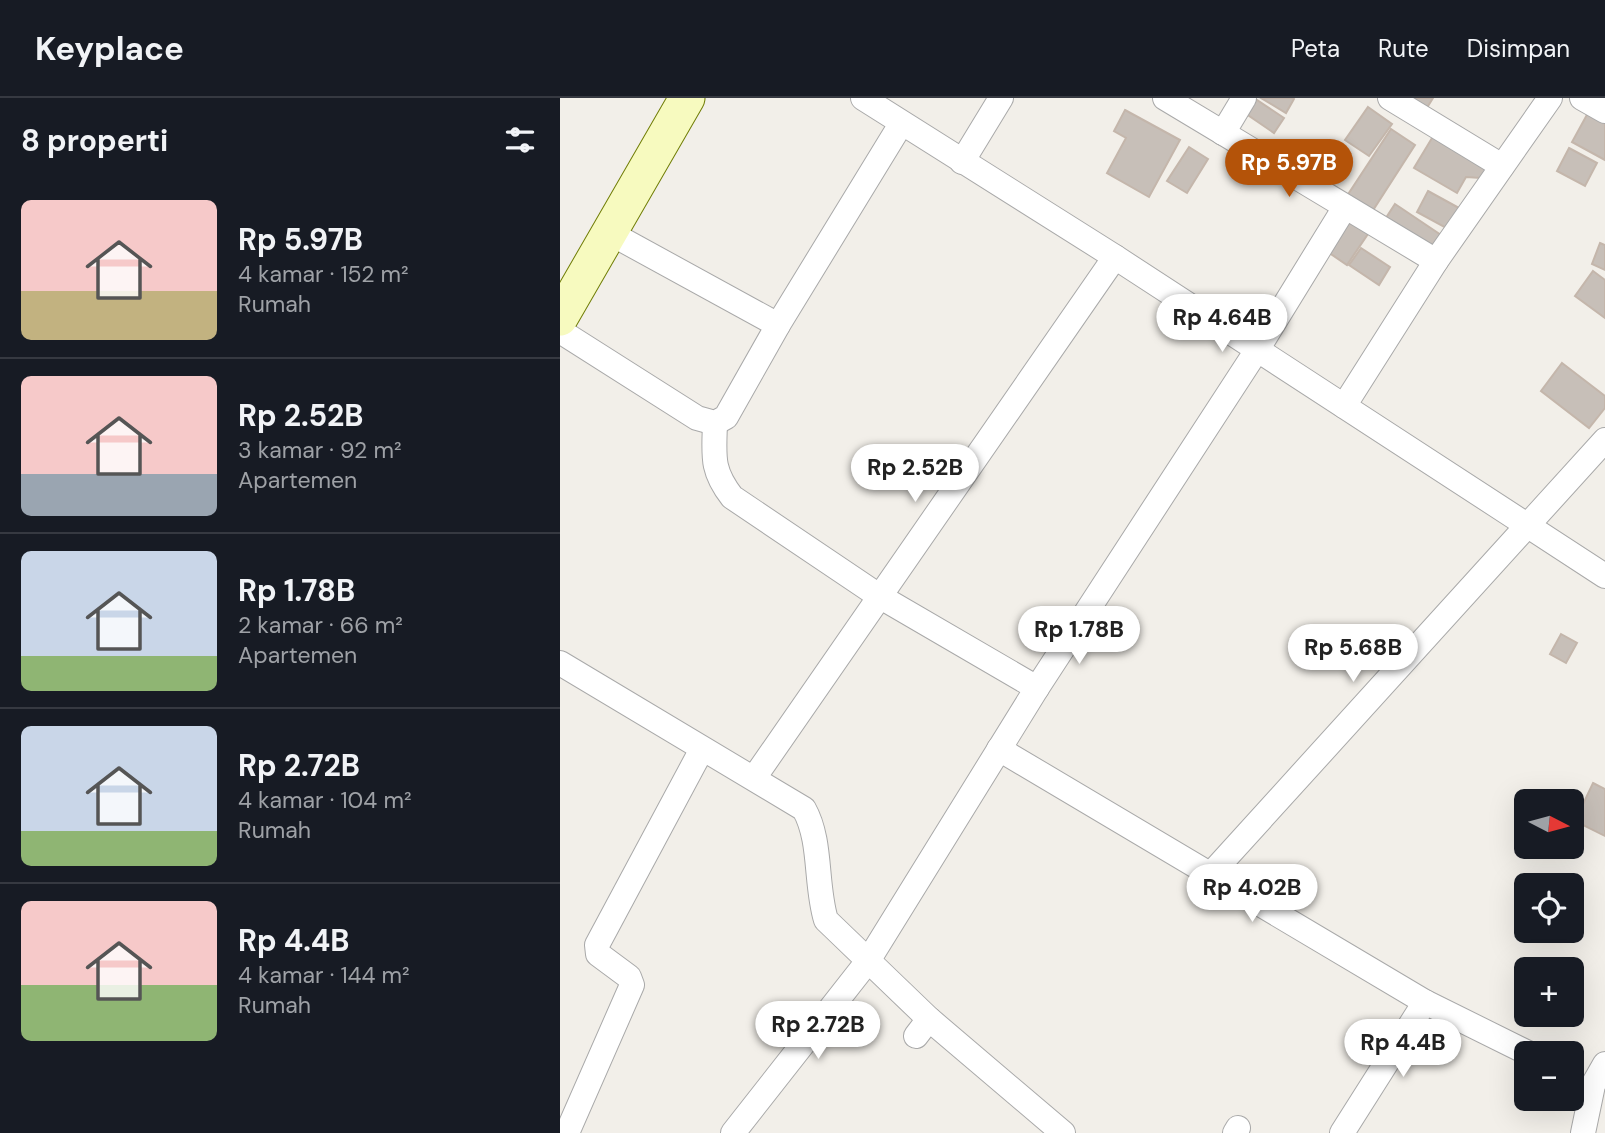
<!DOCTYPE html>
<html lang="id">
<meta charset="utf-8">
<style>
body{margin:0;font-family:"DM Sans",sans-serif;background:#242831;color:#f1f3f6;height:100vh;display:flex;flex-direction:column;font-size:26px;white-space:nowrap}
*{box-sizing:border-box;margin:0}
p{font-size:23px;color:#9ea1a6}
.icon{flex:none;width:38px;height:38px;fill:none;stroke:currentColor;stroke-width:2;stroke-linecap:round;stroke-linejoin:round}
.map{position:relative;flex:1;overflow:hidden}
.sheet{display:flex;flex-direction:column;background:#171b24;width:560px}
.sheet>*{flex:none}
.needle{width:46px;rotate:96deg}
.fabs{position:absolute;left:954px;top:691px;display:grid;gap:14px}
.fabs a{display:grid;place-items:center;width:70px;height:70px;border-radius:10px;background:#171b24;box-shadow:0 7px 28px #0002;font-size:35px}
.price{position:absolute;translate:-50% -60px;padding:0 16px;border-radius:24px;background:#fff;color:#222;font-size:23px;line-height:46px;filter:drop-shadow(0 2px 4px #0008)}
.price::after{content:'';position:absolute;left:50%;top:42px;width:21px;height:16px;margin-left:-10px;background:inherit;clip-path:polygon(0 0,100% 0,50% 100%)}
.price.active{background:#b45309;color:#fff}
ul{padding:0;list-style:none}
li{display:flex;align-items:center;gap:21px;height:175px;padding:0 21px}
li+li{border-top:2px solid #363941}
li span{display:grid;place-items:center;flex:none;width:196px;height:140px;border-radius:10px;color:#555}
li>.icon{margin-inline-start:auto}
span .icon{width:84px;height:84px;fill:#fffc;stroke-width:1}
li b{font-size:30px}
h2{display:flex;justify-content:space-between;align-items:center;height:84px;padding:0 21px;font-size:30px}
header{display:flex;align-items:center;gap:42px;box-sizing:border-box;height:98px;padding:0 35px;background:#171b24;border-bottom:2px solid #363941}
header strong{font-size:33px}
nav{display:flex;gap:38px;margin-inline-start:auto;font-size:24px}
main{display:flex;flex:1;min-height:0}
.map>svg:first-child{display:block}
.building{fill:#c7bfb8;stroke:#c4b6ab;stroke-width:2}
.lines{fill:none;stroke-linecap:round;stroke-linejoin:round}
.street-casing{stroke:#a9a9a9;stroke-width:26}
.secondary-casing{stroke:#707d05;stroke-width:37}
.street{stroke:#fff;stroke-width:24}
.secondary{stroke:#f7fabf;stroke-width:35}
</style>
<header>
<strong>Keyplace</strong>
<nav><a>Peta</a><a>Rute</a><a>Disimpan</a></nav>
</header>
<main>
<section class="sheet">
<h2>8 properti<svg class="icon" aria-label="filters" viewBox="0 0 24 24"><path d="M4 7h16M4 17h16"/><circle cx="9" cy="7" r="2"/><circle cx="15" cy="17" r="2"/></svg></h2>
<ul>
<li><span style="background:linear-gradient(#f6c9c9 65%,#c2b280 0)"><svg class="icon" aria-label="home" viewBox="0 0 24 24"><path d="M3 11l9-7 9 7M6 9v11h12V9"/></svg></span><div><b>Rp 5.97B</b><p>4 kamar · 152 m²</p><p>Rumah</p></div></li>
<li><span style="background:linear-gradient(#f6c9c9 70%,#9aa5b1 0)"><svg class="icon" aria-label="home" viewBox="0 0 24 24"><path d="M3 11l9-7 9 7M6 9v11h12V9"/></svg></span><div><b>Rp 2.52B</b><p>3 kamar · 92 m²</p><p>Apartemen</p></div></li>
<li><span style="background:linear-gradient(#c9d6e8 75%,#8fb573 0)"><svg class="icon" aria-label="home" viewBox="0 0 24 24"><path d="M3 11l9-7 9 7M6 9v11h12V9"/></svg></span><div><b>Rp 1.78B</b><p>2 kamar · 66 m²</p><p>Apartemen</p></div></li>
<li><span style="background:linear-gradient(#c9d6e8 75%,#8fb573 0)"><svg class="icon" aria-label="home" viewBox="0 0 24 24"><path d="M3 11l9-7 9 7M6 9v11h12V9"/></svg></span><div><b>Rp 2.72B</b><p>4 kamar · 104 m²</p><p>Rumah</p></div></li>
<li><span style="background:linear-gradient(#f6c9c9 60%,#8fb573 0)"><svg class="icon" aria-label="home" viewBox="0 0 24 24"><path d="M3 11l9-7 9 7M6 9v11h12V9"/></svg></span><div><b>Rp 4.4B</b><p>4 kamar · 144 m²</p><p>Rumah</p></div></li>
</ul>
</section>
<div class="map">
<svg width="1045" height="1035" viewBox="0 0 1045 1035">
<rect width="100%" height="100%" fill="#f2efe9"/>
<!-- building -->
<g class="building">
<polygon points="694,0 724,20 714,35 682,13"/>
<polygon points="701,0 733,0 734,1 726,15"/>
<polygon points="851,0 873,0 865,13"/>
<polygon points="808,9 832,26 809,58 785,42"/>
<polygon points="565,12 620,42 589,99 547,75 566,40 554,33"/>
<polygon points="1028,15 1045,25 1045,62 1012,44"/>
<polygon points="831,31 855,47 808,120 783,104"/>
<polygon points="875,35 929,67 921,80 906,79 897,95 854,70"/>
<polygon points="629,49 648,61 627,95 607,83"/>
<polygon points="1009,50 1037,65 1025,88 997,73"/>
<polygon points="868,93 899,110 888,131 857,114"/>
<polygon points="835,106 884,139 871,158 822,126"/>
<polygon points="785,116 810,133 787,167 762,150"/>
<polygon points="1040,145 1045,147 1045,172 1032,166"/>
<polygon points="801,150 830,169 819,187 789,167"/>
<polygon points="1033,173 1045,182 1045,220 1015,198"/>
<polygon points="1002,265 1045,298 1045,310 1029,330 981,293"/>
<polygon points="1001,536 1017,545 1006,565 990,556"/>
<polygon points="1033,685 1045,691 1045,738 1015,723"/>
</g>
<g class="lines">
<!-- street casing -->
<g class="street-casing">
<g id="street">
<polyline points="303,0 555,159 1045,478"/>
<polyline points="605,0 876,163"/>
<polyline points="830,0 942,68"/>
<polyline points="1022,0 1045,13"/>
<polyline points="663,35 684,0"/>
<polyline points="402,64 441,0"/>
<polyline points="50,135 218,227"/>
<polyline points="0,233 137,320 155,325 166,319 218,227 341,26"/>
<polyline points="784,308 876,163 990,0"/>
<path d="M 155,325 C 154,358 151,372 172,399 L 319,498 L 477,590"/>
<path d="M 0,565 L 244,711 C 262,743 255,786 266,822 L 369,921 L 503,1035"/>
<polyline points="439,651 865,904 970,956"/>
<polyline points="194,680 555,159"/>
<polyline points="651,776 1045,342"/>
<polyline points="356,938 369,921"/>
<polyline points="7,1035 72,887 69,879 38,856 37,847 142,651"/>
<polyline points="173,1035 308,863 477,590 697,252 785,109"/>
<polyline points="675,1035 678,1030"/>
<polyline points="782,1035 865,904"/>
<polyline points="1023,1035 1033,987 1045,966"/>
</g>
</g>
<!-- secondary casing -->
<g class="secondary-casing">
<polyline id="secondary" points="0,220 127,0"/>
</g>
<!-- street -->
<use href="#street" class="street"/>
<!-- secondary -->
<use href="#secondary" class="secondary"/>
</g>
</svg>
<div class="fabs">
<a><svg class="needle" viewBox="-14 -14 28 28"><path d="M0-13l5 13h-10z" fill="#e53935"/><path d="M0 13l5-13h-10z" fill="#9ea1a6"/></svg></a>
<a><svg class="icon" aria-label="locate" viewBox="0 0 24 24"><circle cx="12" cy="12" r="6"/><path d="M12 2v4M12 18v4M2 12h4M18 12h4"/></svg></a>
<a>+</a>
<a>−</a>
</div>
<b class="price active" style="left:729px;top:101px">Rp 5.97B</b>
<b class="price" style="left:662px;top:256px">Rp 4.64B</b>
<b class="price" style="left:355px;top:406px">Rp 2.52B</b>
<b class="price" style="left:519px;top:568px">Rp 1.78B</b>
<b class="price" style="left:793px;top:586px">Rp 5.68B</b>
<b class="price" style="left:692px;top:826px">Rp 4.02B</b>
<b class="price" style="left:258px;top:963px">Rp 2.72B</b>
<b class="price" style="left:843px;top:981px">Rp 4.4B</b>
</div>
</main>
